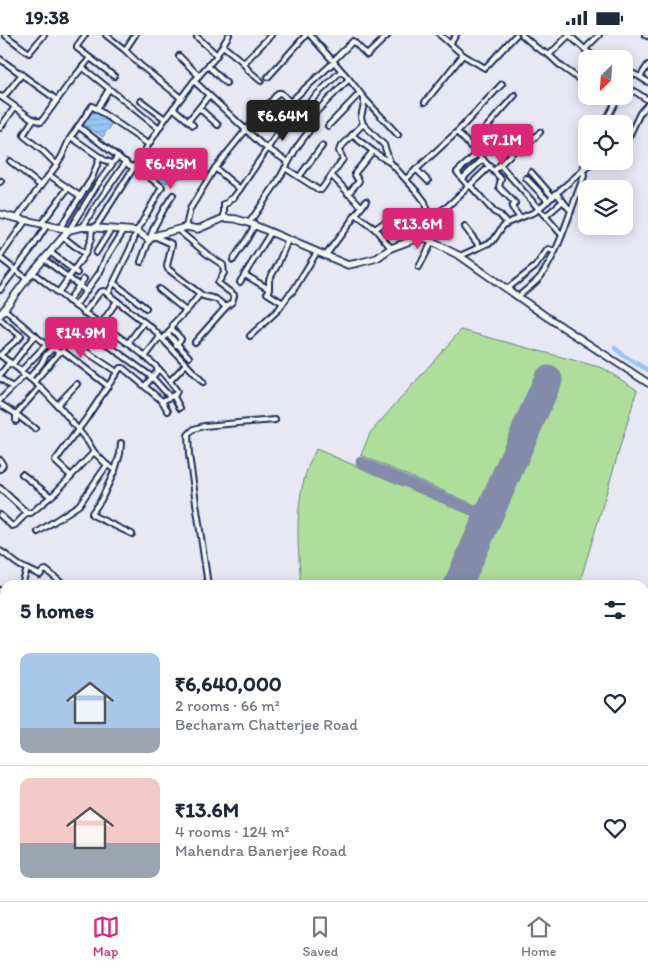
<!DOCTYPE html>
<meta charset="utf-8">
<style>
body{margin:0;font-family:Itim,sans-serif;background:#f2f2f3;color:#1f2937;height:100vh;display:flex;flex-direction:column;font-size:19px;white-space:nowrap}
*{box-sizing:border-box;margin:0}
p{font-size:16px;color:#747a83}
.icon{flex:none;width:28px;height:28px;fill:none;stroke:currentColor;stroke-width:2;stroke-linecap:round;stroke-linejoin:round}
.map{position:relative;flex:1;overflow:hidden}
.drawer{position:absolute;left:0px;top:545px;width:649px;height:321px;display:flex;flex-direction:column;background:#fff;border-radius:15px 15px 0 0;box-shadow:0 2px 12px #0003}
.drawer>*{flex:none}
.needle{width:32px;rotate:205deg}
.controls{position:absolute;left:578px;top:15px;display:grid;gap:10px}
.controls a{display:grid;place-items:center;width:55px;height:55px;border-radius:10px;background:#fff;box-shadow:0 2px 12px #0003;font-size:25px}
.price{position:absolute;translate:-50% -42px;padding:0 11px;border-radius:5px;background:#db2777;color:#fff;font-size:16px;line-height:32px;filter:drop-shadow(0 1px 2px #0008)}
.price::after{content:'';position:absolute;left:50%;top:30px;width:15px;height:11px;margin-left:-8px;background:inherit;clip-path:polygon(0 0,100% 0,50% 100%)}
.price.active{background:#222;color:#fff}
ul{padding:0;list-style:none}
li{display:flex;align-items:center;gap:15px;height:125px;padding:0 20px}
li+li{border-top:1px solid #e0e1e3}
li span{display:grid;place-items:center;flex:none;width:140px;height:100px;border-radius:10px;color:#555}
li>.icon{margin-inline-start:auto}
span .icon{width:60px;height:60px;fill:#fffc;stroke-width:1}
li b{font-size:21px}
h2{display:flex;justify-content:space-between;align-items:center;height:60px;padding:0 20px;font-size:21px}
.status{display:flex;justify-content:space-between;align-items:center;height:35px;padding:0 25px;background:#fff;direction:ltr}
.status svg{height:14px;fill:currentColor}
.tab-bar{display:flex;justify-content:space-around;align-items:center;height:70px;border-top:1px solid #e0e1e3;background:#fff;font-size:14px;color:#747a83}
.tab-bar a{display:grid;justify-items:center;gap:2px}
.tab-bar .active{color:#db2777}
.map>svg:first-child{display:block}
.grass{fill:#afdd9c;stroke:#65867d}
.water{fill:url(#water-rules);stroke:#658ab7}
.lines{fill:none;stroke-linecap:round;stroke-linejoin:round}
.canal{stroke:#96c7f2;stroke-width:4.5}
.taxiway{stroke:#828caa;stroke-width:11}
.runway{stroke:#828caa;stroke-width:29}
.street-casing{stroke:#1b2f5e;stroke-width:8}
.secondary-casing{stroke:#1b2f5e;stroke-width:9}
.street{stroke:#f6f6f2;stroke-width:4}
.secondary{stroke:#f6f6f2;stroke-width:5.5}
</style>
<div class="status"><b>19:38</b><svg viewBox="0 0 49 12"><path d="M0 12V9h3v3zM5 12V6h3v6zM10 12V3h3v9zM15 12V0h3v12zM26 1h20v11H26zM47 4h2v5h-2z"/></svg></div>
<div class="map">
<svg width="648" height="866" viewBox="0 0 648 866">
<defs>
<pattern id="water-rules" width="6" height="5" patternUnits="userSpaceOnUse" patternTransform="scale(1.25)"><rect width="6" height="5" fill="#96c7f2"/><path d="M0 2.5h6" fill="none" stroke="#81abd2"/></pattern>
</defs>
<rect width="100%" height="100%" fill="#e8e8f5"/>
<filter id="ink" filterUnits="userSpaceOnUse"><feTurbulence type="fractalNoise" baseFrequency=".02" numOctaves="2"/><feDisplacementMap in="SourceGraphic" scale="10" xChannelSelector="R" yChannelSelector="G"/><feConvolveMatrix kernelMatrix="1 2 1 2 8 2 1 2 1" color-interpolation-filters="sRGB"/></filter>
<g filter="url(#ink)">
<!-- grass -->
<g class="grass">
<polygon points="461,295 603,333 637,355 579,550 466,550 554,347 537,340 480,472 361,420 370,398"/>
<path d="M 316,414 L 476,482 L 447,548 L 301,550 C 298,512 294,473 307,435 C 309,428 313,421 316,414 Z"/>
<polygon points="199,861 311,861 309,866 200,866"/>
<polygon points="331,861 556,861 554,866 329,866"/>
</g>
<!-- water -->
<g class="water">
<polygon points="93,74 111,88 110,93 107,95 103,102 83,89"/>
<path d="M 177,120 L 194,137 C 185,143 175,143 166,148 C 159,145 151,140 147,133 L 155,126 L 159,129 L 165,127 Z"/>
</g>
<g class="lines">
<!-- canal -->
<polyline class="canal" points="615,313 624,321 648,335"/>
<!-- taxiway -->
<g class="taxiway">
<polyline points="361,427 488,482"/>
<polyline points="455,550 460,545"/>
</g>
<!-- runway -->
<g class="runway">
<polyline points="458,550 548,345"/>
<polyline points="319,866 321,861"/>
</g>
<!-- street casing -->
<g class="street-casing">
<g id="street">
<polyline points="5,0 29,18 44,0"/>
<polyline points="85,0 77,11 77,13 114,41"/>
<polyline points="106,0 125,15 140,30 181,63"/>
<polyline points="310,0 349,44 364,63 364,69 361,82 363,89 384,110 390,127 419,159 425,167 426,172 426,185 424,204"/>
<polyline points="440,0 463,20 485,33 516,0"/>
<polyline points="522,0 537,13 549,20 569,0 589,18 599,24"/>
<polyline points="645,0 647,1"/>
<polyline points="197,2 217,20"/>
<polyline points="450,9 456,0"/>
<polyline points="223,11 244,28 271,0"/>
<polyline points="585,14 599,0"/>
<polyline points="125,15 135,0"/>
<polyline points="549,20 562,32 582,46"/>
<polyline points="179,21 199,41"/>
<polyline points="0,24 57,65"/>
<polyline points="333,26 353,6 367,20 388,0"/>
<polyline points="243,28 249,36 261,46"/>
<polyline points="208,31 226,48"/>
<polyline points="82,32 158,93"/>
<polyline points="624,34 640,42 648,47"/>
<polyline points="268,42 306,0"/>
<polyline points="640,42 648,30"/>
<polyline points="194,46 261,109 288,127"/>
<polyline points="624,60 634,56 648,65"/>
<polyline points="0,61 31,83 41,87 68,50 90,23"/>
<polyline points="3,63 22,39"/>
<polyline points="364,63 398,100"/>
<polyline points="141,66 165,84"/>
<polyline points="425,67 463,20"/>
<polyline points="173,73 193,90"/>
<polyline points="199,73 209,60"/>
<polyline points="97,74 109,54"/>
<polyline points="260,80 278,58 281,58 290,67"/>
<polyline points="279,81 286,89 288,88 341,36"/>
<polyline points="189,85 199,73 218,90"/>
<polyline points="604,89 615,68 621,61"/>
<polyline points="78,91 130,131 137,133 162,152 137,196 130,214 108,259"/>
<polyline points="328,91 360,58"/>
<polyline points="0,93 15,72"/>
<polyline points="457,97 501,144 499,152 515,168 512,172 520,183"/>
<polyline points="352,100 374,117 389,127"/>
<polyline points="71,102 104,125 112,128"/>
<polyline points="470,111 515,60"/>
<polyline points="624,112 640,78 648,69"/>
<polyline points="10,126 41,151"/>
<polyline points="57,129 62,121 69,105 92,71 148,109"/>
<polyline points="500,130 562,200"/>
<polyline points="215,133 240,154 280,95 286,89"/>
<polyline points="285,133 319,155 321,155 343,124 339,116 340,113 363,89"/>
<polyline points="416,134 428,146"/>
<polyline points="494,136 517,113 522,116 540,97"/>
<polyline points="531,137 553,162"/>
<polyline points="49,140 80,161"/>
<polyline points="332,141 362,172"/>
<polyline points="299,142 322,111"/>
<polyline points="526,143 548,166"/>
<polyline points="406,144 457,97 502,49"/>
<polyline points="462,144 483,124"/>
<polyline points="0,147 1,146"/>
<polyline points="470,150 494,177 500,180 507,188"/>
<polyline points="468,151 457,137 478,118"/>
<polyline points="556,158 571,176"/>
<polyline points="348,159 359,146 355,140 355,138 373,116"/>
<polyline points="356,180 375,194 391,213"/>
<polyline points="546,181 563,166"/>
<polyline points="17,183 39,153 57,130 44,117 24,101 24,99 33,85"/>
<polyline points="224,183 224,169 228,168 230,164 233,163 240,154"/>
<polyline points="426,185 448,171 490,131"/>
<polyline points="249,188 278,146 297,112 309,96 305,88 349,44"/>
<polyline points="41,189 68,153"/>
<polyline points="83,192 92,176 126,127"/>
<polyline points="186,192 190,174 215,133 258,80 260,80 272,87 290,67 333,28"/>
<polyline points="465,192 480,212"/>
<polyline points="60,193 92,143 100,122"/>
<polyline points="95,193 165,84 194,46 215,23 229,0"/>
<polyline points="375,194 395,180 415,204"/>
<polyline points="69,195 97,150 118,121"/>
<polyline points="154,201 172,209 167,231 168,234 203,261 216,264 226,272 232,267 234,261 234,260 218,248 224,238 223,230 208,220 178,195"/>
<polyline points="63,202 85,219"/>
<polyline points="50,217 77,238"/>
<polyline points="96,218 111,194"/>
<polyline points="326,220 366,166"/>
<polyline points="460,221 493,206 503,191 507,188 535,177 582,136 596,126"/>
<polyline points="0,222 26,185"/>
<polyline points="0,223 27,244"/>
<polyline points="44,224 86,256"/>
<polyline points="233,225 247,204 255,190"/>
<polyline points="141,227 154,192 165,172 173,160"/>
<polyline points="419,232 432,207"/>
<path d="M 32,237 C 50,251 67,265 85,278 C 117,301 154,322 177,356 L 175,360 L 162,366"/>
<polyline points="245,240 269,254"/>
<polyline points="240,247 271,197"/>
<polyline points="114,248 146,273"/>
<polyline points="159,254 186,276"/>
<polyline points="507,254 535,232 548,214 554,216"/>
<polyline points="0,255 33,212 47,190"/>
<polyline points="58,258 85,219 91,204 92,193"/>
<path d="M 518,262 C 525,255 535,249 541,241 C 562,211 570,174 584,141 L 583,135 L 586,117"/>
<polyline points="68,266 84,244"/>
<polyline points="283,268 267,258 269,254 269,245 278,229 288,205"/>
<polyline points="75,271 100,237 105,225 124,195"/>
<polyline points="4,274 46,310 49,310 59,318"/>
<polyline points="84,278 100,257 104,256 153,294 203,347"/>
<polyline points="0,284 8,291 21,301 0,320"/>
<polyline points="101,289 117,266"/>
<polyline points="172,294 181,304 176,310"/>
<polyline points="78,299 94,307 97,303 104,307 152,342 170,362"/>
<polyline points="168,299 189,322"/>
<polyline points="250,301 279,274 288,261 293,256 317,217"/>
<polyline points="163,304 172,294 173,289 188,274 200,259"/>
<polyline points="195,307 226,272"/>
<polyline points="128,308 144,287"/>
<polyline points="49,310 54,310 60,302 64,302 117,337"/>
<polyline points="0,320 21,336 24,341 26,340 40,352 62,375 88,407 94,417 55,458 31,478 27,478 15,490 12,491 0,480"/>
<polyline points="145,322 160,302"/>
<polyline points="12,330 35,300"/>
<polyline points="21,336 46,310"/>
<polyline points="0,340 10,327"/>
<polyline points="0,343 12,352"/>
<polyline points="29,343 41,329 46,320 53,313"/>
<polyline points="170,346 186,329"/>
<polyline points="34,347 59,318 63,316 108,351"/>
<polyline points="145,351 159,334"/>
<polyline points="173,360 180,373"/>
<polyline points="0,365 24,341"/>
<polyline points="0,369 16,379 35,394"/>
<polyline points="57,370 77,349"/>
<polyline points="16,386 16,379 40,352"/>
<polyline points="94,417 107,430 115,435 101,465 92,478 92,480 132,499"/>
<polyline points="0,425 3,430 0,434"/>
<polyline points="115,435 120,419 121,408"/>
<polyline points="22,439 50,461"/>
<polyline points="71,441 55,426 86,384 120,333 123,333 162,366 168,376"/>
<polyline points="0,453 27,478"/>
<polyline points="38,497 79,470 107,430"/>
<path d="M 0,516 C 11,522 15,530 27,534 L 22,550"/>
<polyline points="27,534 40,540 43,536 46,535 64,550"/>
<polyline points="208,550 189,420 188,400 194,394 204,391 275,385"/>
<polyline points="0,555 5,559"/>
<polyline points="0,586 5,581"/>
<polyline points="0,590 5,593"/>
<polyline points="646,605 648,607"/>
<polyline points="0,644 5,635"/>
<polyline points="0,666 5,669"/>
<polyline points="0,697 5,696"/>
<polyline points="0,741 5,746"/>
<polyline points="644,763 646,763 648,762"/>
<polyline points="644,794 648,765"/>
<polyline points="644,818 647,825 644,835"/>
<polyline points="88,861 91,866"/>
<polyline points="98,861 101,866"/>
<polyline points="115,861 123,866"/>
<polyline points="132,861 135,866"/>
<polyline points="143,861 145,866"/>
<polyline points="161,861 163,866"/>
<polyline points="642,861 644,866"/>
<polyline points="58,864 59,866"/>
<polyline points="174,866 179,864 179,861"/>
</g>
</g>
<!-- secondary casing -->
<g class="secondary-casing">
<g id="secondary">
<polyline points="0,179 11,182 69,195 83,192 137,196 149,205 154,201 186,192 198,194 224,183 236,184 249,188 348,230 358,228 377,223 391,213 410,206 417,204 428,205 460,221 544,280 648,348"/>
<polyline points="0,280 27,244 69,195"/>
</g>
</g>
<!-- street -->
<use href="#street" class="street"/>
<!-- secondary -->
<use href="#secondary" class="secondary"/>
</g>
</g>
</svg>
<div class="controls">
<a><svg class="needle" viewBox="-14 -14 28 28"><path d="M0-13l5 13h-10z" fill="#e53935"/><path d="M0 13l5-13h-10z" fill="#747a83"/></svg></a>
<a><svg class="icon" aria-label="locate" viewBox="0 0 24 24"><circle cx="12" cy="12" r="6"/><path d="M12 2v4M12 18v4M2 12h4M18 12h4"/></svg></a>
<a><svg class="icon" aria-label="layers" viewBox="0 0 24 24"><path d="M12 4l9 5-9 5-9-5zM3 14l9 5 9-5"/></svg></a>
</div>
<b class="price active" style="left:283px;top:107px">₹6.64M</b>
<b class="price" style="left:502px;top:131px">₹7.1M</b>
<b class="price" style="left:171px;top:155px">₹6.45M</b>
<b class="price" style="left:418px;top:215px">₹13.6M</b>
<b class="price" style="left:81px;top:324px">₹14.9M</b>
<section class="drawer">
<h2>5 homes<svg class="icon" aria-label="filters" viewBox="0 0 24 24"><path d="M4 7h16M4 17h16"/><circle cx="9" cy="7" r="2"/><circle cx="15" cy="17" r="2"/></svg></h2>
<ul>
<li><span style="background:linear-gradient(#a9c7e8 75%,#9aa5b1 0)"><svg class="icon" aria-label="home" viewBox="0 0 24 24"><path d="M3 11l9-7 9 7M6 9v11h12V9"/></svg></span><div><b>₹6,640,000</b><p>2 rooms · 66 m²</p><p>Becharam Chatterjee Road</p></div><svg class="icon" aria-label="heart" viewBox="0 0 24 24"><path d="M12 20l-8-8c-3-5 5-10 8-4 3-6 11-1 8 4z"/></svg></li>
<li><span style="background:linear-gradient(#f6c9c9 65%,#9aa5b1 0)"><svg class="icon" aria-label="home" viewBox="0 0 24 24"><path d="M3 11l9-7 9 7M6 9v11h12V9"/></svg></span><div><b>₹13.6M</b><p>4 rooms · 124 m²</p><p>Mahendra Banerjee Road</p></div><svg class="icon" aria-label="heart" viewBox="0 0 24 24"><path d="M12 20l-8-8c-3-5 5-10 8-4 3-6 11-1 8 4z"/></svg></li>
</ul>
</section>
</div>
<nav class="tab-bar">
<a class="active"><svg class="icon" aria-label="map" viewBox="0 0 24 24"><path d="M3 6l6-2 6 2 6-2v14l-6 2-6-2-6 2zM9 4v14M15 6v14"/></svg>Map</a>
<a><svg class="icon" aria-label="saved" viewBox="0 0 24 24"><path d="M7 4h10v16l-5-4-5 4z"/></svg>Saved</a>
<a><svg class="icon" aria-label="home" viewBox="0 0 24 24"><path d="M3 11l9-7 9 7M6 9v11h12V9"/></svg>Home</a>
</nav>
